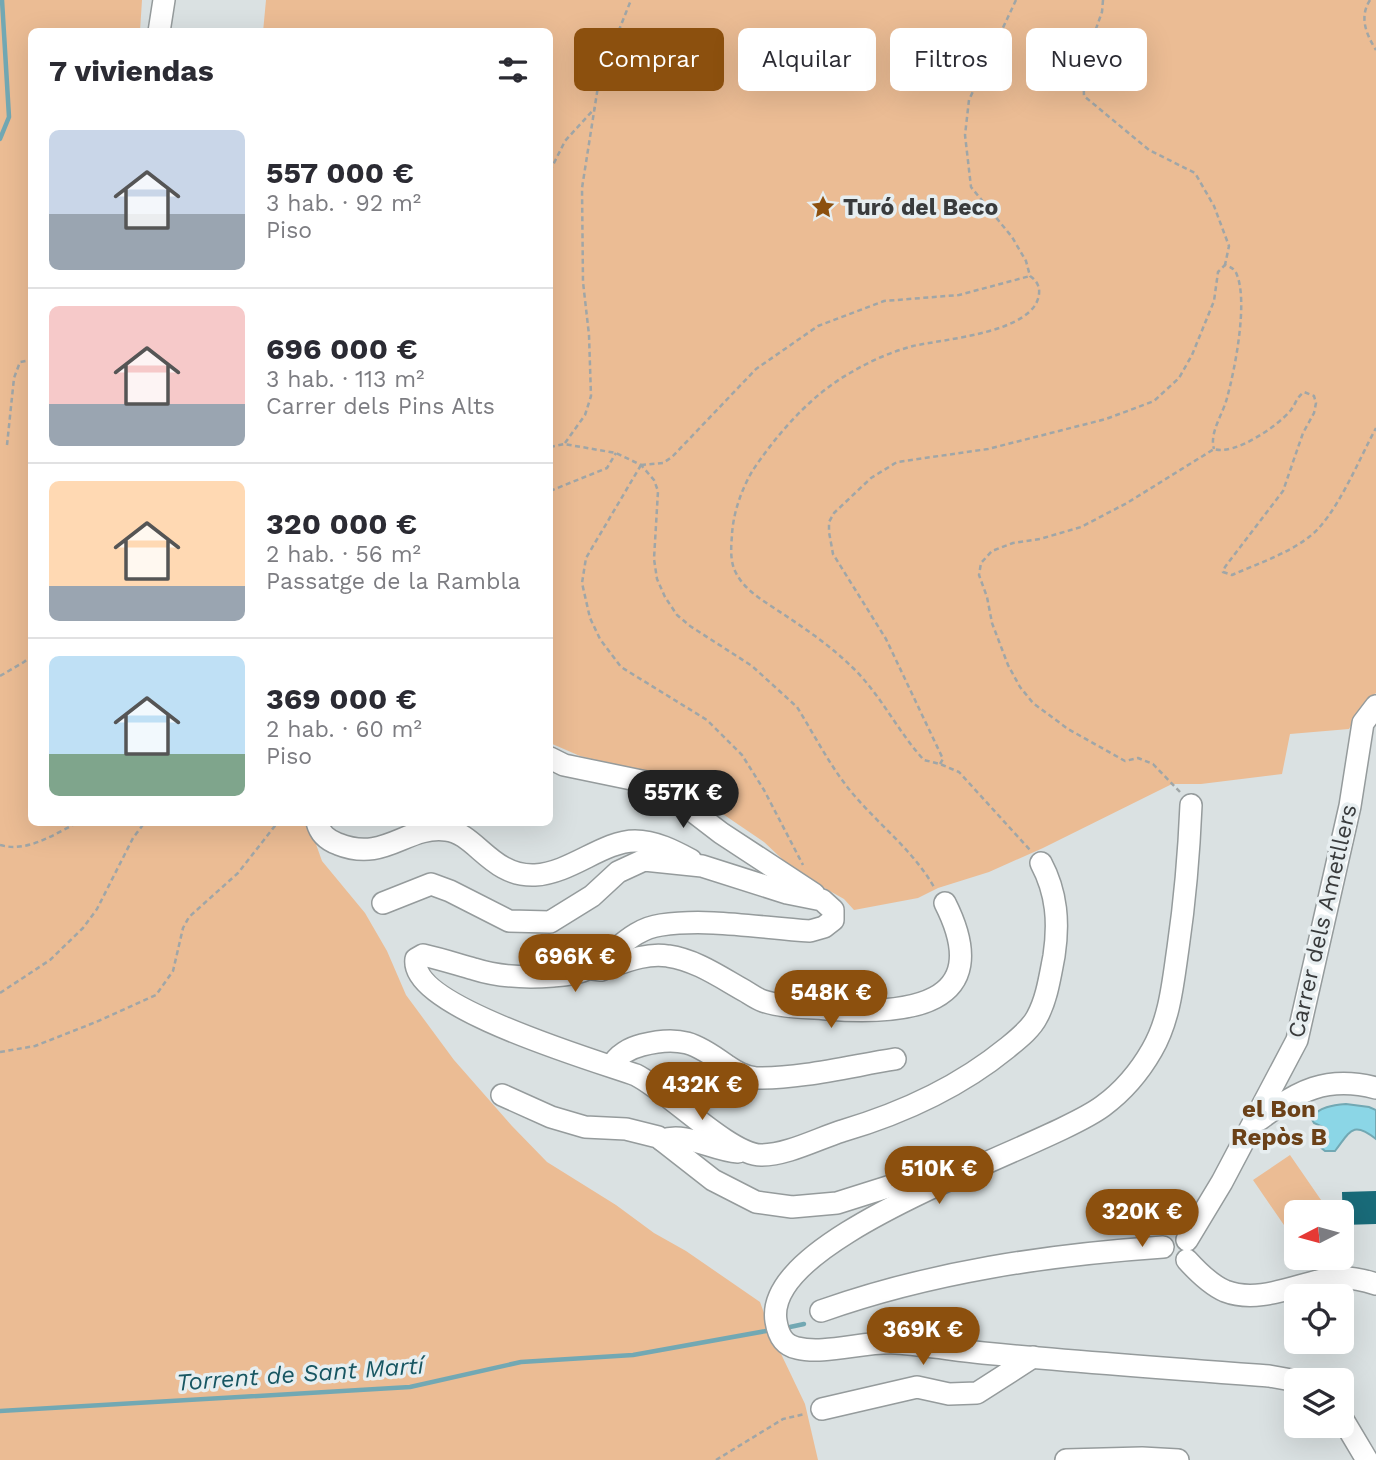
<!DOCTYPE html>
<html lang="es">
<meta charset="utf-8">
<style>
body{margin:0;font-family:"Work Sans",sans-serif;background:#f7f7f7;color:#2b2b33;height:100vh;display:flex;flex-direction:column;font-size:26px;white-space:nowrap}
*{box-sizing:border-box;margin:0}
p{font-size:23px;color:#7c7c81}
.icon{flex:none;width:38px;height:38px;fill:none;stroke:currentColor;stroke-width:2;stroke-linecap:round;stroke-linejoin:round}
.map{position:relative;flex:1;overflow:hidden}
.drawer{position:absolute;left:28px;top:28px;width:525px;height:798px;display:flex;flex-direction:column;background:#fff;border-radius:10px;box-shadow:0 7px 28px #0002}
.drawer>*{flex:none}
.guide{position:absolute;left:574px;top:28px;width:665px;height:63px;display:flex;gap:14px}
.needle{width:46px;rotate:264deg}
.buttons{position:absolute;left:1284px;top:1200px;display:grid;gap:14px}
.buttons a{display:grid;place-items:center;width:70px;height:70px;border-radius:10px;background:#fff;box-shadow:0 7px 28px #0002;font-size:35px}
.price{position:absolute;translate:-50% -60px;padding:0 16px;border-radius:24px;background:#8c500e;color:#fff;font-size:23px;line-height:46px;filter:drop-shadow(0 2px 4px #0008)}
.price::after{content:'';position:absolute;left:50%;top:42px;width:21px;height:16px;margin-left:-10px;background:inherit;clip-path:polygon(0 0,100% 0,50% 100%)}
.price.selected{background:#222;color:#fff}
ul{padding:0;list-style:none}
li{display:flex;align-items:center;gap:21px;height:175px;padding:0 21px}
li+li{border-top:2px solid #e1e1e2}
li span{display:grid;place-items:center;flex:none;width:196px;height:140px;border-radius:10px;color:#555}
li>.icon{margin-inline-start:auto}
span .icon{width:84px;height:84px;fill:#fffc;stroke-width:1}
li b{font-size:30px}
h2{display:flex;justify-content:space-between;align-items:center;height:84px;padding:0 21px;font-size:30px}
.pill{padding:0 24px;border-radius:10px;background:#fff;box-shadow:0 7px 28px #0002;font-size:24px;line-height:63px}
.pill.selected{background:#8c500e;color:#fff}
.map>svg:first-child{display:block}
.green{fill:#ebbc94}
.water{fill:#8bd6e6;stroke:#72a8b3;stroke-width:2}
.lines{fill:none;stroke-linecap:round;stroke-linejoin:round}
.stream{stroke:#72a8b3;stroke-width:4.5}
.building{fill:#196b79}
.minor-casing{stroke:#959b9c;stroke-width:24}
.path{stroke:#a0a6a7;stroke-width:2.5;stroke-dasharray:5 3.5;stroke-linecap:butt}
.minor{stroke:#fff;stroke-width:21}
.labels{text-anchor:middle;stroke-width:7;stroke-linejoin:round;paint-order:stroke}
.poi-label{font-size:23px;font-weight:bold;fill:#393b3c;stroke:#e7eef0;text-anchor:start}
.street-label{font-size:23px;fill:#393b3c;stroke:#e7eef0}
.neighbourhood-label{font-size:24px;font-weight:bold;fill:#6b4118;stroke:#e7eef0}
.water-label{font-size:24px;font-style:italic;fill:#175662;stroke:#e7eef0}
</style>
<div class="map">
<svg width="1376" height="1460" viewBox="0 0 1376 1460">
<rect width="100%" height="100%" fill="#dae1e2"/>
<!-- green -->
<g class="green">
<polygon points="0,0 142,0 140,31 32,32 32,822 313,823 312,833 322,861 365,913 387,951 406,995 454,1060 512,1126 547,1162 616,1205 654,1233 686,1251 760,1302 772,1335 805,1404 818,1460 0,1460"/>
<polygon points="266,0 1376,0 1376,693 1362,706 1349,729 1290,734 1282,774 1201,784 1172,784 1043,848 989,872 938,888 918,898 854,910 844,899 796,872 764,842 689,791 659,776 580,756 550,743 550,32 263,32"/>
<polygon points="1290,1155 1330,1213 1297,1213 1297,1244 1253,1180"/>
</g>
<!-- water -->
<path class="water" d="M 1346,1104 L 1369,1107 L 1376,1110 L 1376,1139 C 1352,1120 1350,1132 1335,1151 L 1325,1151 L 1319,1146 L 1323,1127 L 1314,1123 L 1311,1118 C 1319,1107 1333,1105 1346,1104 Z"/>
<g class="lines">
<!-- stream -->
<g class="stream">
<polyline points="0,139 9,117 2,0"/>
<polyline points="790,1327 804,1324"/>
<polyline points="0,1411 410,1387 521,1362 633,1355 766,1331"/>
</g>
</g>
<!-- building -->
<polygon class="building" points="1376,1191 1376,1224 1343,1225 1342,1192"/>
<g class="lines">
<!-- minor casing -->
<g class="minor-casing">
<g id="minor">
<polyline points="159,32 164,0"/>
<polyline points="550,758 564,765 651,783 665,790 721,833 814,894"/>
<path d="M 1191,805 C 1189,853 1185,900 1178,948 C 1173,982 1170,1019 1152,1050 C 1140,1071 1122,1092 1103,1106 C 1045,1149 762,1234 776,1321 C 778,1334 783,1345 797,1348 C 825,1355 865,1341 896,1343 C 925,1345 954,1350 983,1353 C 1078,1362 1174,1369 1269,1376 L 1297,1381"/>
<path d="M 317,822 C 320,834 327,840 338,844 C 385,863 406,825 446,830 C 476,833 491,877 535,875 C 571,873 603,841 635,841 C 655,841 674,851 691,860"/>
<path d="M 383,903 L 431,884 L 450,891 L 509,921 L 550,922 L 592,896 L 618,872 L 644,860 L 702,866 L 787,893 L 822,900 L 833,910 L 833,920 L 824,927 L 810,931 C 761,928 709,918 661,925 C 631,929 615,954 589,968 C 579,974 564,975 553,976 C 527,978 499,977 474,969 C 456,964 441,959 423,955 L 416,959 C 409,1007 597,1061 636,1075 C 668,1091 730,1155 761,1155 C 787,1155 817,1139 842,1131 C 903,1113 958,1088 1007,1048 C 1018,1039 1031,1029 1037,1017 C 1047,999 1050,976 1054,956 C 1059,923 1057,893 1041,863"/>
<path d="M 593,969 L 601,970 C 622,963 646,952 668,956 C 696,960 720,977 745,991 C 750,994 757,999 763,1001 C 783,1008 807,1007 827,1009 C 904,1015 998,1008 945,903"/>
<path d="M 612,1066 C 617,1055 630,1048 642,1045 C 680,1035 696,1043 726,1065 C 735,1071 744,1077 756,1078 C 800,1079 851,1066 895,1059"/>
<polyline points="502,1095 551,1117 585,1127 626,1129 658,1137 713,1180 756,1202 792,1207 837,1203 913,1179 927,1189"/>
<path d="M 1259,1120 C 1297,1091 1327,1075 1376,1088"/>
<path d="M 662,1140 C 687,1132 712,1150 738,1152"/>
<polyline points="1187,1240 1222,1182 1297,1040 1350,806 1363,723 1376,706"/>
<path d="M 1187,1260 C 1197,1271 1211,1285 1225,1291 C 1258,1304 1295,1285 1327,1279 C 1344,1276 1361,1279 1376,1284"/>
<path d="M 821,1311 C 931,1272 1047,1255 1163,1247"/>
<polyline points="822,1409 917,1387 949,1394 977,1393 1033,1357"/>
<polyline points="1342,1418 1367,1460"/>
<polyline points="1066,1460 1142,1458 1178,1460"/>
</g>
</g>
<!-- path -->
<g class="path">
<path d="M 1016,0 L 969,100 L 965,135 L 971,187 L 1012,237 L 1026,261 L 1030,276 C 1036,280 1040,286 1039,294 C 1035,333 943,339 913,346 C 891,352 870,361 850,373 C 812,394 777,434 753,470 C 742,488 733,513 732,535 C 731,547 730,560 735,571 C 744,590 761,599 777,610 C 803,627 831,646 853,668 C 881,695 898,732 924,760 L 940,764 L 959,772 L 1030,850"/>
<polyline points="1103,0 1102,12 1083,65 1084,96 1149,150 1195,173 1214,206 1229,246 1225,265"/>
<path d="M 1370,0 C 1359,17 1366,34 1376,50"/>
<polyline points="550,171 565,141 595,108"/>
<polyline points="565,443 585,415 591,396 589,335 583,282 582,188 599,80 631,0"/>
<polyline points="7,445 14,378 20,362 32,360"/>
<path d="M 550,447 L 564,444 L 616,453 L 641,465 L 654,480 L 658,491 L 654,559 L 657,579 L 665,597 L 677,615 L 690,626 L 752,666 L 797,707 C 815,736 831,768 853,794 C 880,826 915,852 935,889"/>
<polyline points="641,465 586,558 582,583 590,618 600,639 621,667 707,720 742,755 764,790 803,865"/>
<polyline points="641,465 663,463 672,457 756,369 818,326 884,301 959,295 1030,276"/>
<polyline points="550,491 607,468 616,453"/>
<polyline points="0,676 24,662 32,655"/>
<path d="M 940,764 L 943,759 L 886,639 L 833,554 L 829,532 L 829,522 L 834,513 L 871,478 L 897,462 L 988,449 L 1106,419 L 1154,401 L 1179,378 L 1192,355 L 1214,301 L 1218,272 L 1225,265 C 1231,267 1235,269 1237,275 C 1248,303 1235,369 1227,398 C 1223,414 1209,433 1214,449"/>
<path d="M 1180,792 L 1153,764 L 1138,758 L 1125,761 L 1068,729 L 1033,703 L 1020,687 L 1008,665 L 992,623 L 987,597 L 979,575 L 981,563 L 992,551 L 1013,543 L 1040,539 L 1081,527 L 1127,503 L 1214,449 C 1234,456 1278,426 1291,410 C 1296,403 1297,397 1304,392 L 1314,396 L 1316,403 L 1314,413 L 1303,433 L 1283,491 L 1225,567 L 1223,572 L 1232,575 C 1257,564 1287,554 1309,537 C 1336,517 1359,459 1376,428"/>
<path d="M 0,845 C 28,853 54,834 79,822"/>
<polyline points="0,993 50,960 83,928 97,909 133,838 145,822"/>
<polyline points="0,1052 35,1046 96,1022 156,995 173,971 183,928 189,917 238,873 278,822"/>
<polyline points="716,1460 783,1419 805,1414"/>
</g>
<!-- minor -->
<use href="#minor" class="minor"/>
</g>
<!-- icons -->
<defs>
<g id="sight-bare" transform="scale(1.89)"><path d="M0-6L1.8-2.2L6-1.7L2.9 1.2L3.7 5.4L0 3.3L-3.7 5.4L-2.9 1.2L-6-1.7L-1.8-2.2Z" fill="#8c500e" stroke="#e7eef0" stroke-width="2.5" paint-order="stroke"/></g>
</defs>
<g fill-rule="evenodd">
<use href="#sight-bare" x="823" y="207"/>
</g>
<g class="labels">
<!-- poi labels -->
<g class="poi-label">
<text x="843" y="215">Turó del Beco</text>
</g>
<!-- street labels -->
<g class="street-label">
<text transform="translate(1322 921) rotate(-77)" y="8">Carrer dels Ametllers</text>
</g>
<!-- neighbourhood labels -->
<g class="neighbourhood-label">
<text x="1279" y="1117">el Bon<tspan x="1279" dy="28">Repòs B</tspan></text>
</g>
<!-- water labels -->
<g class="water-label">
<text transform="translate(300 1374) rotate(-4)" y="8">Torrent de Sant Martí</text>
</g>
</g>
</svg>
<div class="buttons">
<a><svg class="needle" viewBox="-14 -14 28 28"><path d="M0-13l5 13h-10z" fill="#e53935"/><path d="M0 13l5-13h-10z" fill="#7c7c81"/></svg></a>
<a><svg class="icon" aria-label="locate" viewBox="0 0 24 24"><circle cx="12" cy="12" r="6"/><path d="M12 2v4M12 18v4M2 12h4M18 12h4"/></svg></a>
<a><svg class="icon" aria-label="layers" viewBox="0 0 24 24"><path d="M12 4l9 5-9 5-9-5zM3 14l9 5 9-5"/></svg></a>
</div>
<b class="price selected" style="left:683px;top:830px">557K €</b>
<b class="price" style="left:575px;top:994px">696K €</b>
<b class="price" style="left:831px;top:1030px">548K €</b>
<b class="price" style="left:702px;top:1122px">432K €</b>
<b class="price" style="left:939px;top:1206px">510K €</b>
<b class="price" style="left:1142px;top:1249px">320K €</b>
<b class="price" style="left:923px;top:1367px">369K €</b>
<div class="guide">
<a class="pill selected">Comprar</a>
<a class="pill">Alquilar</a>
<a class="pill">Filtros</a>
<a class="pill">Nuevo</a>
</div>
<section class="drawer">
<h2>7 viviendas<svg class="icon" aria-label="filters" viewBox="0 0 24 24"><path d="M4 7h16M4 17h16"/><circle cx="9" cy="7" r="2"/><circle cx="15" cy="17" r="2"/></svg></h2>
<ul>
<li><span style="background:linear-gradient(#c9d6e8 60%,#9aa5b1 0)"><svg class="icon" aria-label="home" viewBox="0 0 24 24"><path d="M3 11l9-7 9 7M6 9v11h12V9"/></svg></span><div><b>557 000 €</b><p>3 hab. · 92 m²</p><p>Piso</p></div></li>
<li><span style="background:linear-gradient(#f6c9c9 70%,#9aa5b1 0)"><svg class="icon" aria-label="home" viewBox="0 0 24 24"><path d="M3 11l9-7 9 7M6 9v11h12V9"/></svg></span><div><b>696 000 €</b><p>3 hab. · 113 m²</p><p>Carrer dels Pins Alts</p></div></li>
<li><span style="background:linear-gradient(#ffd9b3 75%,#9aa5b1 0)"><svg class="icon" aria-label="home" viewBox="0 0 24 24"><path d="M3 11l9-7 9 7M6 9v11h12V9"/></svg></span><div><b>320 000 €</b><p>2 hab. · 56 m²</p><p>Passatge de la Rambla</p></div></li>
<li><span style="background:linear-gradient(#bfe0f5 70%,#7fa58c 0)"><svg class="icon" aria-label="home" viewBox="0 0 24 24"><path d="M3 11l9-7 9 7M6 9v11h12V9"/></svg></span><div><b>369 000 €</b><p>2 hab. · 60 m²</p><p>Piso</p></div></li>
</ul>
</section>
</div>
